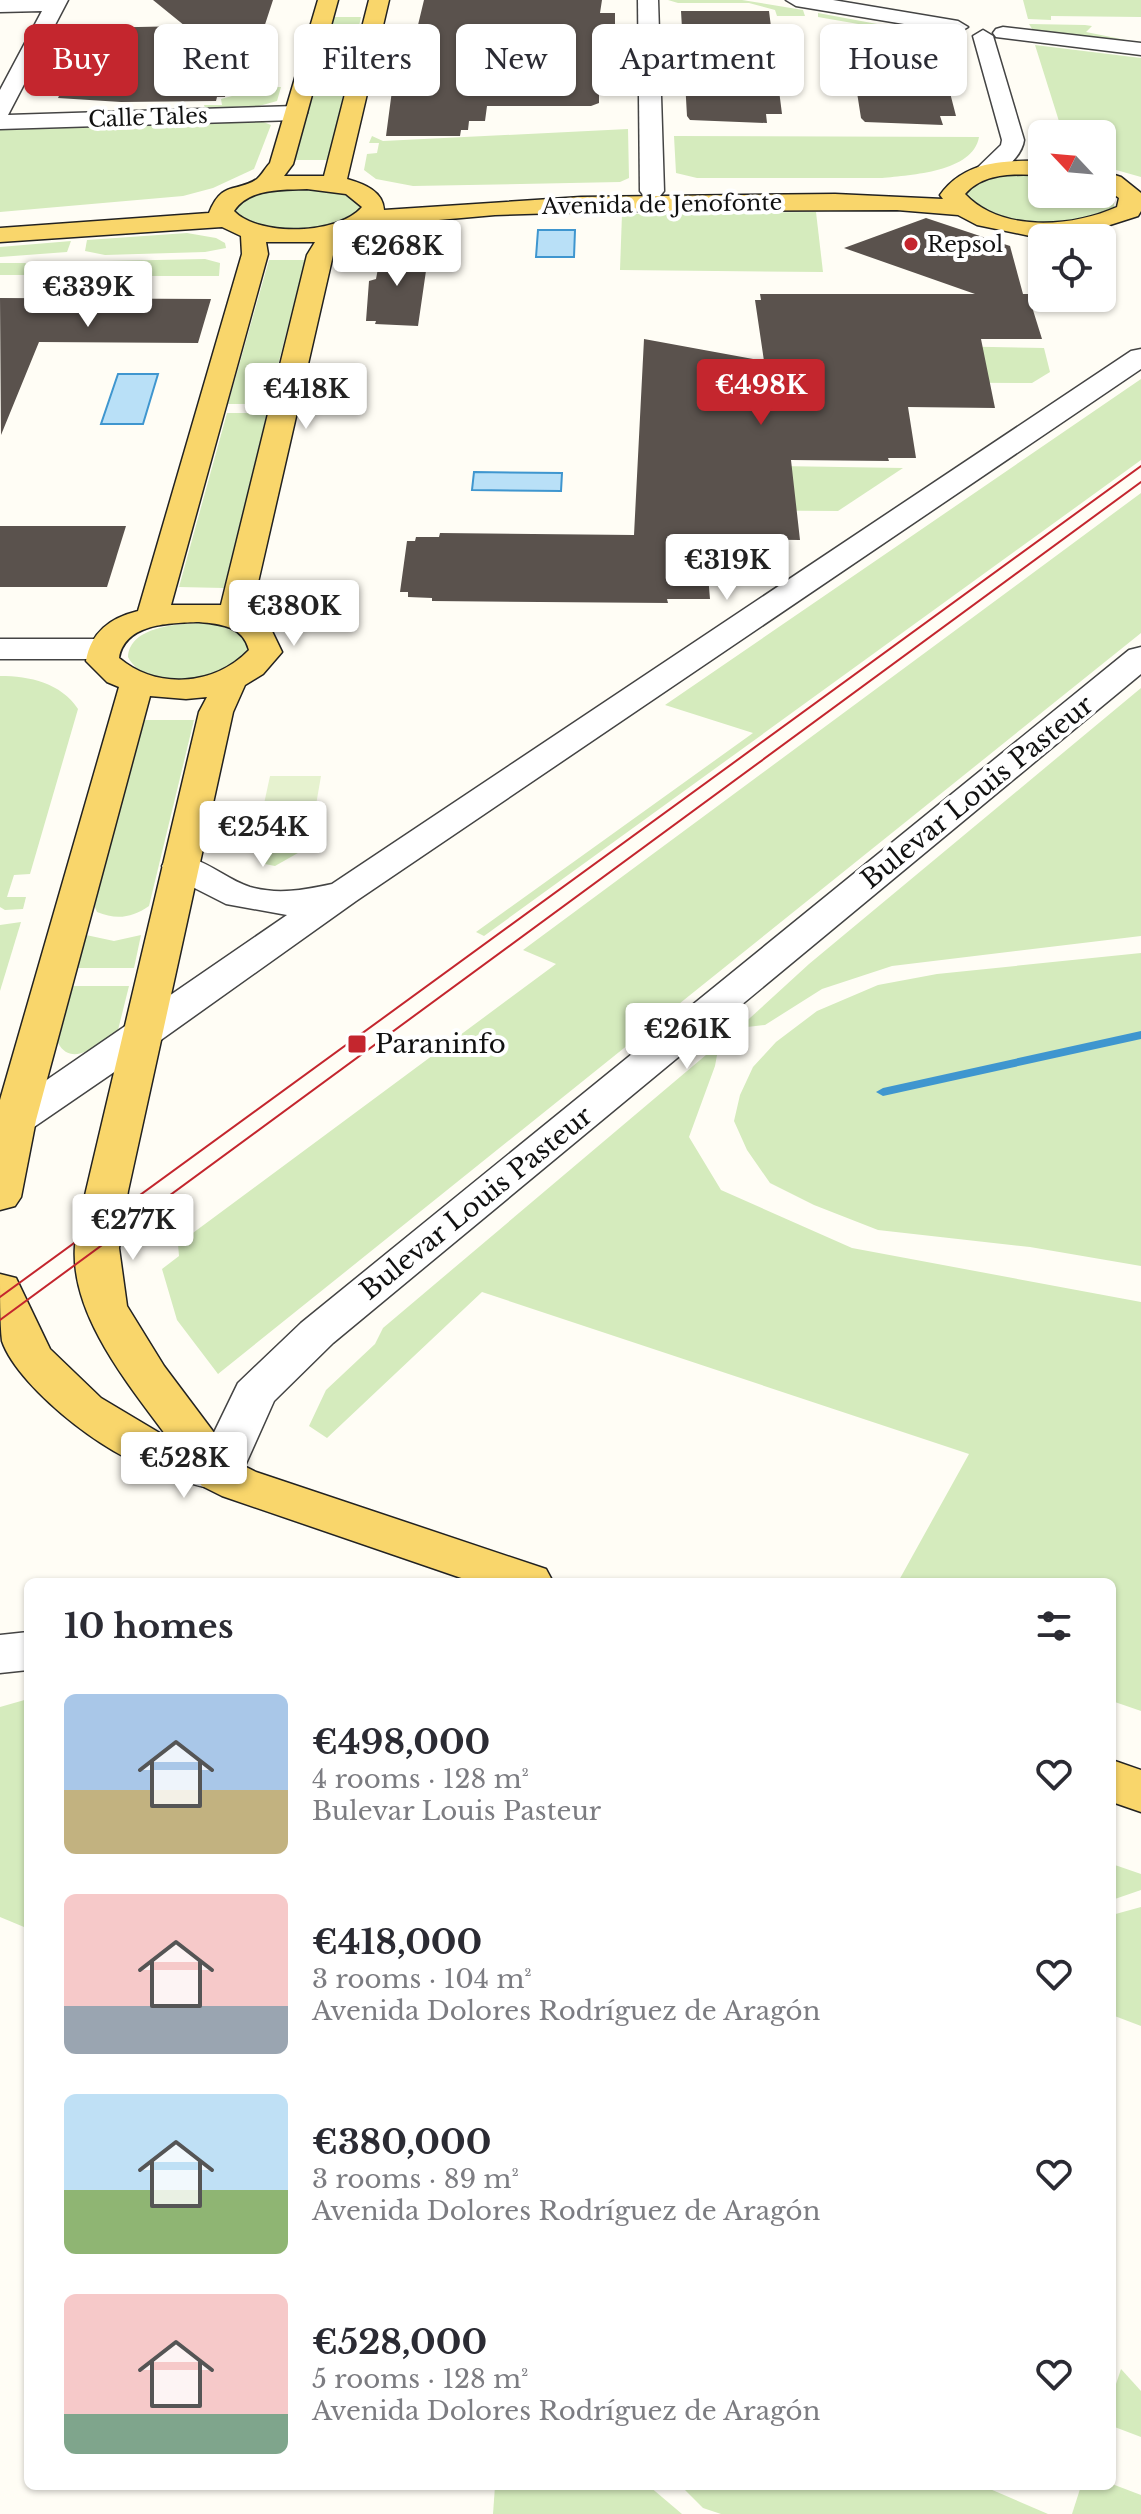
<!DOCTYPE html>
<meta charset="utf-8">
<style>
body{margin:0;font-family:"Libre Baskerville",serif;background:#f2f2f3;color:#2b2b33;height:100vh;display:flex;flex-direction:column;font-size:30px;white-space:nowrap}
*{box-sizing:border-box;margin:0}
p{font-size:26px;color:#7c7c81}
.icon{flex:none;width:44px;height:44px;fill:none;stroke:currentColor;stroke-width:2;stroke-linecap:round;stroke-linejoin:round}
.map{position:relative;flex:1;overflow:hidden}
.side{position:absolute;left:24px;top:1578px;width:1092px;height:912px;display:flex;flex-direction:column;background:#fff;border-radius:12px;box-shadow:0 2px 6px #0004}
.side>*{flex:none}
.top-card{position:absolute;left:24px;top:24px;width:1094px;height:72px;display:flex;gap:16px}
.needle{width:52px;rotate:296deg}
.fabs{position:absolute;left:1028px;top:120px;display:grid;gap:16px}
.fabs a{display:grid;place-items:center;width:88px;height:88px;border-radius:12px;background:#fff;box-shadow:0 2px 6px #0004;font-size:40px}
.price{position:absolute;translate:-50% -68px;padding:0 18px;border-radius:8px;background:#fff;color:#222;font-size:26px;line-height:52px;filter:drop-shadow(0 2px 4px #0008)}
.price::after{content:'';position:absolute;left:50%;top:48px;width:24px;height:18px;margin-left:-12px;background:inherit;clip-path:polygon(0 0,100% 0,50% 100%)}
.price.selected{background:#c4262e;color:#fff}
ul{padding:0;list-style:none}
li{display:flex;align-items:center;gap:24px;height:200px;padding:0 40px}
li span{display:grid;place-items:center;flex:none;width:224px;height:160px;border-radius:12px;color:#555}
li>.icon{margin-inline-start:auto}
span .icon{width:96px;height:96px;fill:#fffc;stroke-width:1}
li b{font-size:34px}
h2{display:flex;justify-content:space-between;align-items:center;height:96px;padding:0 40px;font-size:34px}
.chip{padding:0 28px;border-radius:12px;background:#fff;box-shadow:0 2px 6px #0004;font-size:28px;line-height:72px}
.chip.selected{background:#c4262e;color:#fff}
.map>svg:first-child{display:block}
.green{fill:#d5ebbd}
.pitch{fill:#e6f2cf}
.water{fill:#b9e0f7;stroke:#3f96cf;stroke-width:2}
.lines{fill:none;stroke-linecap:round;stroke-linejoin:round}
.stream{fill:#3f96cf;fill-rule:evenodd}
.building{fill:#5a524d}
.minor-casing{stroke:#444;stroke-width:3}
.major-casing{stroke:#222;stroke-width:3}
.minor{fill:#fff;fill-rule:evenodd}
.major{fill:#f9d66b;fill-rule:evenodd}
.tram{stroke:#c4262e;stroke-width:2}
.poi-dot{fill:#c4262e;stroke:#fff;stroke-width:3}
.labels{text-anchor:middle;stroke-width:8;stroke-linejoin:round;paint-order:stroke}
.far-street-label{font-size:22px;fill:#111;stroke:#fff}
.far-poi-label{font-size:22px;fill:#111;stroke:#fff;text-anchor:start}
.street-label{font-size:26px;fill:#111;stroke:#fff}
.poi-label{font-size:26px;fill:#111;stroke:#fff;text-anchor:start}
</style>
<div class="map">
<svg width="1141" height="2514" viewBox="0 0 1141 2514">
<rect width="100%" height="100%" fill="#fffdf5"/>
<!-- green -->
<g class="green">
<polygon points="668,0 742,0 803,10 805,16 777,16 775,10 749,3 678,3"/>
<polygon points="1023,0 1141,0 1141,17 1051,16 1051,20 1028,19"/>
<polygon points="818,13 915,31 955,48 959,61 947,62 945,49 910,33 818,17"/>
<polygon points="332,17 361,17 345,90 314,90"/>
<polygon points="1029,24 1085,25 1092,26 1086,32 1141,43 1034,32"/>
<polygon points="1035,45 1141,58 1141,177 1102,166 1102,134 1063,134"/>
<polygon points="255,87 281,87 277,101 259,106 205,108 204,105 222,105 221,99 232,96 233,91 253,91"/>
<polygon points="312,96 343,96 328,160 295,160"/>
<polygon points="261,121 271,125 254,169 213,188 183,196 0,212 0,130"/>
<polygon points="628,129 629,178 620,182 413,186 376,179 364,170 367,154 377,153 379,143 369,143 372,136 383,141"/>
<path d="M 674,136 L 979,137 C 973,172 911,175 882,178 L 697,178 L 676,173 Z"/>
<path d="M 1042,173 L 1042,194 L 1102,194 L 1102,186 L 1114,196 L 1114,207 C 1090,228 1014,228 986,213 C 979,209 972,202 966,197 L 967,191 C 988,173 1015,174 1042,173 Z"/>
<path d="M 298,187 L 348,194 L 363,207 L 357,217 C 309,231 282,239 236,215 C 236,189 280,189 298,187 Z"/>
<polygon points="816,212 823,272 620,270 622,214"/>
<polygon points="187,233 216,238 225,243 226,248 205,252 105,255 85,251 87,240"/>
<polygon points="71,241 67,252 0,257 0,247"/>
<polygon points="205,259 220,263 219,276 73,276 78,266 106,261"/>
<polygon points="269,260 305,260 268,404 228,404"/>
<polygon points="0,263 38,263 59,268 56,275 0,275"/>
<polygon points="836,344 1044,348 1050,372 1032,383 839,382"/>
<polygon points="1141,379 1141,460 484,936 476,932 753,733 665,705"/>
<polygon points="227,413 267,413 224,588 179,587"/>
<polygon points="643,464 903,468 838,511 645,510"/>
<polygon points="1141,493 1141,633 218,1374 177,1320 162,1269 179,1256 178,1244 556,964 523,950"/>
<path d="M 202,623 L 219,625 L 244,636 L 250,653 C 241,660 229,671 218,675 C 192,685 142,685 128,657 C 130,626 178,624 202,623 Z"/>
<path d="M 0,676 C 30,676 61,683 78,709 L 30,874 L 14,875 L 7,897 L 26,897 L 23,909 L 5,910 L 0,907 Z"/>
<polygon points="1141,688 1141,936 892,966 822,989 765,1025 739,1028 809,964"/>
<path d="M 143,720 L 194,720 L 149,906 C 132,918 116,920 97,912 L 94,905 Z"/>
<polygon points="269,840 319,841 275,866 265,864 263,860"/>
<polygon points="21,922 0,991 0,925"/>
<polygon points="86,935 114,941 141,935 134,968 77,968"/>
<polygon points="1141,953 1141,1266 1030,1247 878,1230 814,1205 770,1183 747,1150 734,1121 740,1095 753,1067 776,1042 817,1011 878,985 937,974"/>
<path d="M 73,986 L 129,986 L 118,1030 C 102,1041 73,1070 58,1043 Z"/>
<polygon points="719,1044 715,1066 689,1137 721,1190 852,1248 1141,1302 1141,1711 1112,1701 1112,1582 898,1582 969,1454 482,1292 327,1438 309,1426 326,1390 375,1344 383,1328"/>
<polygon points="28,1699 28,1905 24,1927 0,1917 0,1707"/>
<polygon points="1112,1864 1141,1874 1141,1890 1112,1900"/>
<polygon points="1141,1907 1141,2026 1112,2015 1112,1915"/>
<polygon points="1121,2369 1141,2391 1141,2437 1112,2426 1112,2396"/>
<polygon points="1112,2484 1141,2495 1141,2514 1072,2514 1081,2486"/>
<polygon points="495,2486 649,2486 682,2514 493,2514"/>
<polygon points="681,2486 983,2486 1048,2514 721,2514 703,2508"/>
</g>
<!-- pitch -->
<polygon class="pitch" points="270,776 321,776 312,828 259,827"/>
<!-- water -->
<g class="water">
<polygon points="538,230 575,230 574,257 536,257"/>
<polygon points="118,374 158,374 143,424 101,424"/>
<polygon points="474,472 562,473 561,491 472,490"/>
</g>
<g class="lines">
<!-- stream -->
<polygon class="stream" points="1141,1031 1141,1039 883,1096 876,1092 883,1088"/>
</g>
<!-- building -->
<g class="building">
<polygon points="153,0 273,0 244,89 226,89 225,97 217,97 216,101 121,102 58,98 91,28 185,26"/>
<polygon points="424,0 602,0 600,13 615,13 615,95 599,95 599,103 591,106 487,106 485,121 469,121 468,130 461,130 460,136 386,136 393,83 396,79 405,79"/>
<polygon points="681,11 769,11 782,114 766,114 767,123 690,120 687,116"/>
<polygon points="847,29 884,30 886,36 914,36 915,41 924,41 926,49 939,50 956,116 940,116 943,125 865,122 861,118"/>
<polygon points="926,218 1010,246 1023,294 1028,294 1042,339 981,339 995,408 908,407 916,458 888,458 889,461 791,460 800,540 705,539 710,599 667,599 668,603 432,601 432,598 408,597 408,592 400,592 407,541 415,541 416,537 439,537 440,533 634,535 644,339 764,361 755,300 761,300 760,294 975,294 844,248"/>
<polygon points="382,247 420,247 417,257 428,257 418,326 375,324 376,321 366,321 369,281 376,279"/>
<polygon points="0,298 211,299 198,343 39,342 1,435"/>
<polygon points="0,526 126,526 107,587 0,587"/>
</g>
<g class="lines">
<!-- minor casing -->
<g class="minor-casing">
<g id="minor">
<polygon points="0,0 68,0 8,115 296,106 307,113 296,120 0,129 0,90 42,11 0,12"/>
<polygon points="638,0 658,0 664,191 660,196 644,196 640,191"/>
<polygon points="786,0 833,0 958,21 968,27 958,33 796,6"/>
<polygon points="1003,27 1141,43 1141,55 996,37 993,33 996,29"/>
<path d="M 983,30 L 993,36 L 1024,140 C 1022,158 995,181 977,177 L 973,172 L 1001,145 L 1002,140 L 973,36 Z"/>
<path d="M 1141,349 L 1141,369 L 356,901 L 158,1042 L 15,1140 L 0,1143 L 0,1112 L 287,915 L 226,904 L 167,874 L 162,866 L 167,858 C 198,850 221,878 250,887 C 278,895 304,890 332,884 L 1131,351 Z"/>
<polygon points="0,639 102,639 114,642 118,649 114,656 102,659 0,659"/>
<path d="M 1141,647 L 1141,674 L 333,1343 L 274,1401 L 236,1486 C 212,1493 174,1483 160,1461 L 167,1449 L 184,1445 L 205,1451 L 238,1383 L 301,1323 L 1129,650 Z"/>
<polygon points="28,1632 28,1670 0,1673 0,1635"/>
</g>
</g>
<!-- major casing -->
<g class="major-casing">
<g id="major">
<path d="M 318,0 L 338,0 L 293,164 L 284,176 L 324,176 L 369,0 L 389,0 L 347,179 C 364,184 383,191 384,210 L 581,197 L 835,194 L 943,199 L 940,195 C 964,161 1004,160 1042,161 L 1042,175 C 1015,174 984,172 965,194 C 1002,233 1072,227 1117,207 L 1119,198 L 1102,186 L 1102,171 L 1121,177 L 1141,193 L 1141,211 L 1138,216 L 1088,232 L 1035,237 L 977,225 L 958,215 L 897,210 L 625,211 L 495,215 L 371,226 L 343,236 L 333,255 L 251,613 L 269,625 L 282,652 L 263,674 L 245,685 L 233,712 L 128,1191 L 119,1248 L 127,1306 L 164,1366 L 236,1462 L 256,1472 L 546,1569 L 553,1582 L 473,1582 L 222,1496 L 202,1486 L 190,1470 C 185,1471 178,1474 173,1474 C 122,1470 18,1389 2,1341 C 0,1323 0,1294 0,1274 L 16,1278 L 50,1349 L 101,1398 L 168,1438 C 129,1385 70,1315 75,1246 C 77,1228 82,1209 86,1191 L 199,712 L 207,697 L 186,699 L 150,696 L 36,1120 L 21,1197 L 15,1206 L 0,1210 L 0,1100 L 119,687 L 107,682 L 86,661 C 91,632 110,618 138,611 L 242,254 L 241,236 L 222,227 L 0,242 L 0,228 L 209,213 C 222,180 236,193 257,179 C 261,176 266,167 270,163 ZM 307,189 L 346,194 L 362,207 C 338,235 259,237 234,211 C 249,188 282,190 307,189 ZM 266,242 L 315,242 L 307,255 L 221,605 L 171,605 L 268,254 ZM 199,622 C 221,624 243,626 249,650 C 214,686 157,690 119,658 C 125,623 170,623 199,622 Z"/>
<polygon points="1112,1760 1141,1770 1141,1812 1112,1802"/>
</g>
</g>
<!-- minor -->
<use href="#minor" class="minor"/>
<!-- major -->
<use href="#major" class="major"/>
<!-- tram -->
<g class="tram">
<polyline points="0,1297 1141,466"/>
<polyline points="0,1320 1141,482"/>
</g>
</g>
<!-- markers -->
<g class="poi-dot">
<circle cx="911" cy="244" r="8"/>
<rect x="347" y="1034" width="20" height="20" rx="4"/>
</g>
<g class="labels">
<!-- far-street labels -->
<g class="far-street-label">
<text transform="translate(148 117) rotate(-2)" y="8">Calle Tales</text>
<text transform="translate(662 204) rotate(-1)" y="8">Avenida de Jenofonte</text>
</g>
<!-- far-poi labels -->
<g class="far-poi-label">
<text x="927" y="252">Repsol</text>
</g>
<!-- street labels -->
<g class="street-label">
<text transform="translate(977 792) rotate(-39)" y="9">Bulevar Louis Pasteur</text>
<text transform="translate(476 1203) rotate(-39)" y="9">Bulevar Louis Pasteur</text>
</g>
<!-- poi labels -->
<g class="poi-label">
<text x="375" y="1053">Paraninfo</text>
</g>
</g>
</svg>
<div class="fabs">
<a><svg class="needle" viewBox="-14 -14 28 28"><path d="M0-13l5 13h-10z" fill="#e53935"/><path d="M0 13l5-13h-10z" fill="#7c7c81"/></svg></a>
<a><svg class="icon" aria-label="locate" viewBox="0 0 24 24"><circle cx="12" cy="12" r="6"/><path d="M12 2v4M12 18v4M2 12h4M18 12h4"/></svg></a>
</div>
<b class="price" style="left:397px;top:288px">€268K</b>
<b class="price" style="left:88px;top:329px">€339K</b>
<b class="price selected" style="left:761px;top:427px">€498K</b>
<b class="price" style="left:306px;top:431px">€418K</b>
<b class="price" style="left:727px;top:602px">€319K</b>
<b class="price" style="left:294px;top:648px">€380K</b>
<b class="price" style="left:263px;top:869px">€254K</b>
<b class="price" style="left:687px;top:1071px">€261K</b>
<b class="price" style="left:133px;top:1262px">€277K</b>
<b class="price" style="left:184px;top:1500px">€528K</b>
<div class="top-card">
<a class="chip selected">Buy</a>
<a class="chip">Rent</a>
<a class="chip">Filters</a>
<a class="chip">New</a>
<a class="chip">Apartment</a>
<a class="chip">House</a>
</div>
<section class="side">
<h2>10 homes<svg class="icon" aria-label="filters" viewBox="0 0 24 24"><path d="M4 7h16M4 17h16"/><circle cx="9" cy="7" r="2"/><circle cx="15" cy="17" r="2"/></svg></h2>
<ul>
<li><span style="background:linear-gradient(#a9c7e8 60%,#c2b280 0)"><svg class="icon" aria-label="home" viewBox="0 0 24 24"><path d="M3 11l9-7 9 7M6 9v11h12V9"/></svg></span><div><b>€498,000</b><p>4 rooms · 128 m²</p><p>Bulevar Louis Pasteur</p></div><svg class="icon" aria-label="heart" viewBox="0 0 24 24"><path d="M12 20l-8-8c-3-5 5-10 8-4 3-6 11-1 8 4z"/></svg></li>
<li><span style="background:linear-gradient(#f6c9c9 70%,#9aa5b1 0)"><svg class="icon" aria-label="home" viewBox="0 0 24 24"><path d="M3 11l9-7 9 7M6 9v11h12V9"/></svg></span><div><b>€418,000</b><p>3 rooms · 104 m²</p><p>Avenida Dolores Rodríguez de Aragón</p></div><svg class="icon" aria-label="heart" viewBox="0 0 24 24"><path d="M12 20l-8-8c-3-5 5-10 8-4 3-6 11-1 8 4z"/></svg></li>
<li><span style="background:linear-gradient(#bfe0f5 60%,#8fb573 0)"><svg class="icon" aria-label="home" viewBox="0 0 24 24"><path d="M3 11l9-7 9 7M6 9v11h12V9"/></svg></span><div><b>€380,000</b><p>3 rooms · 89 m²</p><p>Avenida Dolores Rodríguez de Aragón</p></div><svg class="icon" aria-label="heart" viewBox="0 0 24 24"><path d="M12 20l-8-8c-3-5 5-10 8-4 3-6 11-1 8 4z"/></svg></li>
<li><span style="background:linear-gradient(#f6c9c9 75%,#7fa58c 0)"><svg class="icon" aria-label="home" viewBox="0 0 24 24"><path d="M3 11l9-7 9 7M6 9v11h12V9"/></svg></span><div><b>€528,000</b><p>5 rooms · 128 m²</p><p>Avenida Dolores Rodríguez de Aragón</p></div><svg class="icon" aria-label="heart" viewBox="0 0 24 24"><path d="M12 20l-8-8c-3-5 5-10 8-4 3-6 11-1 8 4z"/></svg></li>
</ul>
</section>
</div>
